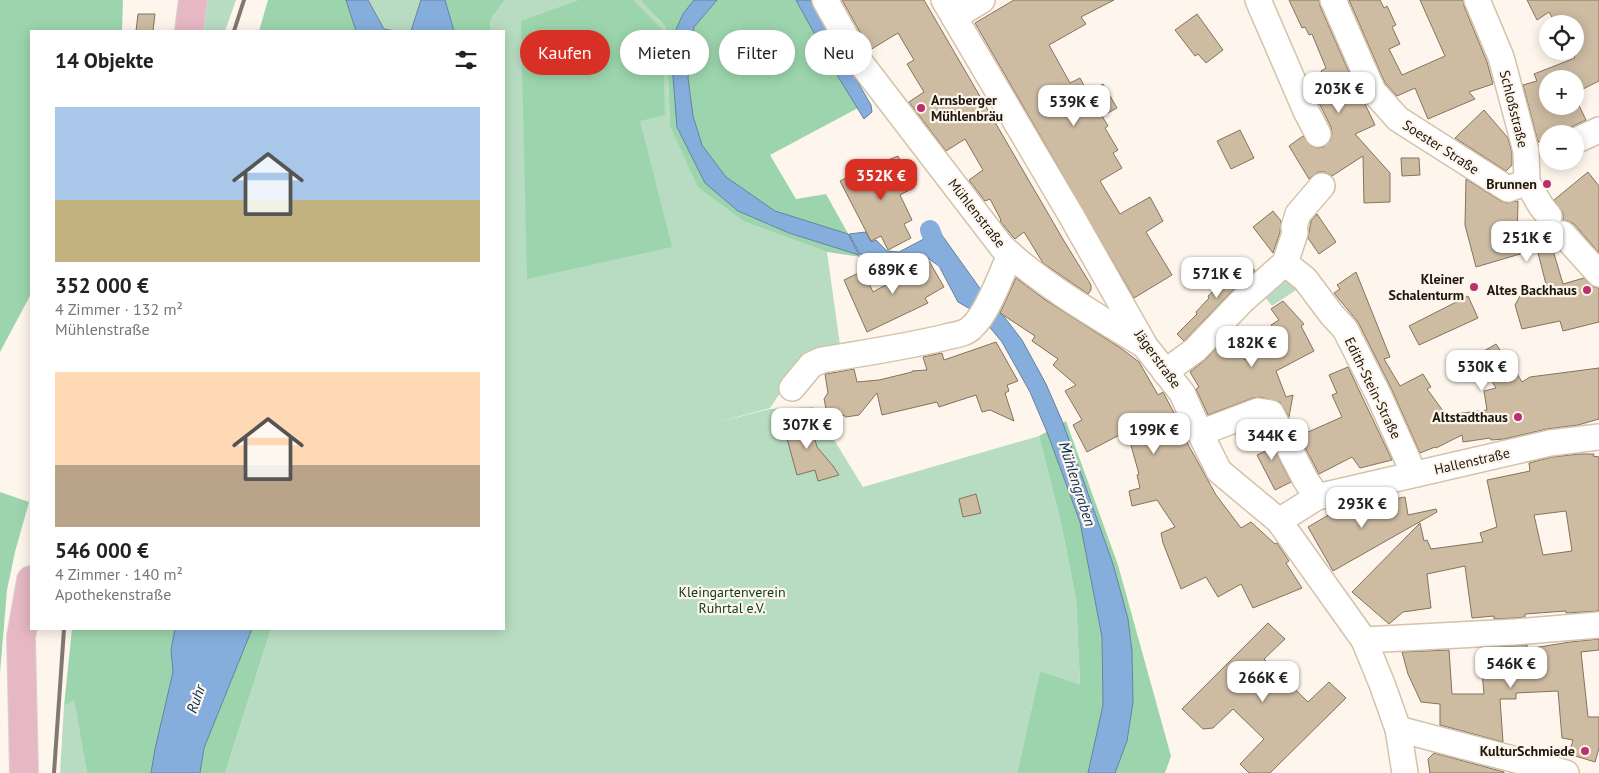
<!DOCTYPE html>
<html lang="de">
<meta charset="utf-8">
<style>
body{margin:0;font-family:"PT Sans",sans-serif;background:#f2f2f2;color:#222;height:100vh;display:flex;flex-direction:column;font-size:19px;white-space:nowrap}
*{box-sizing:border-box;margin:0}
p{font-size:16px;color:#767676}
.icon{flex:none;width:28px;height:28px;fill:none;stroke:currentColor;stroke-width:2;stroke-linecap:round;stroke-linejoin:round}
.map{position:relative;flex:1;overflow:hidden}
.drawer{position:absolute;left:30px;top:30px;width:475px;height:600px;display:flex;flex-direction:column;background:#fff;border-radius:0px;box-shadow:0 2px 12px #0003}
.drawer>*{flex:none}
.banner{position:absolute;left:520px;top:30px;width:475px;height:45px;display:flex;gap:10px}
.buttons{position:absolute;left:1539px;top:15px;display:grid;gap:10px}
.buttons a{display:grid;place-items:center;width:45px;height:45px;border-radius:50%;background:#fff;box-shadow:0 2px 12px #0003;font-size:25px}
.price{position:absolute;translate:-50% -42px;padding:0 11px;border-radius:10px;background:#fff;color:#222;font-size:16px;line-height:32px;filter:drop-shadow(0 1px 2px #0008)}
.price::after{content:'';position:absolute;left:50%;top:30px;width:15px;height:11px;margin-left:-8px;background:inherit;clip-path:polygon(0 0,100% 0,50% 100%)}
.price.active{background:#d93025;color:#fff}
ul{padding:0;list-style:none}
li{display:grid;align-content:center;gap:10px;height:265px;padding:0 25px}
li span{display:grid;place-items:center;height:155px;border-radius:0px;color:#555}
li>.icon{margin-inline-start:auto}
span .icon{width:90px;height:90px;fill:#fffc;stroke-width:1}
li b{font-size:21px}
h2{display:flex;justify-content:space-between;align-items:center;height:60px;padding:0 25px;font-size:21px}
.tag{padding:0 18px;border-radius:22px;background:#fff;box-shadow:0 2px 12px #0003;font-size:18px;line-height:45px}
.tag.active{background:#d93025;color:#fff}
.map>svg:first-child{display:block}
.green{fill:#b8dcc2}
.forest{fill:#9cd5ad}
.water{fill:#86aedd;stroke:#66809f}
.lines{fill:none;stroke-linecap:round;stroke-linejoin:round}
.canal{stroke:#86aedd;stroke-width:20}
.building{fill:#cdbba2;stroke:#84735d;fill-rule:evenodd}
.minor-casing{stroke:#d4c2aa;stroke-width:28}
.major-casing{stroke:#d6d5d3;stroke-width:30}
.minor{stroke:#fff;stroke-width:25}
.major{stroke:#e5b8c3;stroke-width:28}
.rail{stroke:#7f796f;stroke-width:4}
.poi-dot{fill:#bb316d;stroke:#fef6ec;stroke-width:2}
.labels{text-anchor:middle;stroke-width:4.5;stroke-linejoin:round;paint-order:stroke}
.poi-label{font-size:14px;font-weight:bold;fill:#1c160d;stroke:#fef6ec;text-anchor:end}
.street-label{font-size:14px;fill:#1c160d;stroke:#fef6ec}
.park-label{font-size:14px;fill:#0b381e;stroke:#fef6ec}
.water-label{font-size:15px;font-style:italic;fill:#032d58;stroke:#fef6ec}
</style>
<div class="map">
<svg width="1599" height="773" viewBox="0 0 1599 773">
<rect width="100%" height="100%" fill="#fef6ec"/>
<!-- green -->
<g class="green">
<polygon points="207,0 236,0 225,31 203,31"/>
<polygon points="368,0 421,0 411,31 395,31 384,29"/>
<polygon points="505,0 640,0 666,27 670,126 745,222 827,252 840,345 809,351 770,408 715,423 770,409 814,407 863,487 1039,436 1061,523 1076,599 1080,686 1040,671 1017,773 225,773 271,629 504,629 504,31 490,31 491,19"/>
<polygon points="1285,275 1302,286 1272,306 1262,293"/>
<polygon points="74,699 87,773 60,773 64,706"/>
</g>
<!-- forest -->
<g class="forest">
<polygon points="0,0 123,0 122,31 31,31 31,294 0,352"/>
<polygon points="268,0 346,0 356,31 259,31"/>
<polygon points="445,0 505,0 491,19 490,31 454,31"/>
<polygon points="579,0 633,0 662,29 665,115 640,121 672,247 527,279 521,21"/>
<polygon points="640,0 694,0 683,14 677,127 738,211 789,233 858,254 848,234 775,211 726,177 702,145 693,116 688,78 694,27 717,0 796,0 837,75 858,108 770,155 796,199 826,194 861,257 827,252 745,222 698,187 670,126 666,27"/>
<polygon points="1066,421 1118,565 1171,756 1165,773 1115,773 1127,741 1133,702 1132,651 1128,619 1113,564 1090,498 1047,432 1080,522 1102,637 1103,705 1088,773 1017,773 1040,671 1080,685 1076,599 1061,523 1039,436"/>
<polygon points="0,492 29,502 15,552 7,590 0,673"/>
<polygon points="72,629 175,629 171,650 173,672 155,749 151,773 87,773 74,700 64,706"/>
<polygon points="252,629 271,629 225,773 200,773 204,748"/>
</g>
<!-- water -->
<g class="water">
<polygon points="346,0 368,0 384,29 395,31 356,31"/>
<polygon points="421,0 445,0 454,31 411,31"/>
<polygon points="694,0 717,0 694,27 688,78 693,116 702,145 726,177 775,211 848,234 859,255 789,233 738,211 705,183 677,127 672,64 674,34 683,14"/>
<polygon points="796,0 810,0 871,105 872,112 864,119 837,75"/>
<polygon points="939,231 984,294 979,314 958,302 939,266 929,259 908,269 860,254 849,234 866,232 871,242 876,240 887,251 899,252"/>
<polygon points="995,305 1022,340 1046,384 1063,423 1113,564 1128,619 1132,651 1133,702 1127,741 1115,773 1088,773 1103,705 1102,637 1080,522 1047,432 1030,392 1002,342 982,318"/>
<polygon points="175,629 252,629 204,748 200,773 151,773 155,749 173,672 171,650"/>
</g>
<g class="lines">
<!-- canal -->
<polyline class="canal" points="930,230 936,246 945,259"/>
</g>
<!-- building -->
<g class="building">
<polygon points="842,0 924,0 1064,241 1091,285 1091,290 1088,294 1043,263 1024,232 1015,239 1013,237 1000,221 1001,220 990,199 985,201 969,180 983,170 965,139 946,151 909,102 924,92 907,64 914,60 898,33 870,50"/>
<polygon points="1014,0 1114,0 1081,17 1086,24 1049,45 1070,83 1080,78 1088,93 1103,84 1117,108 1102,116 1108,126 1105,128 1118,150 1113,153 1122,168 1100,181 1120,214 1150,197 1163,221 1146,232 1172,275 1134,298 975,23"/>
<polygon points="1289,0 1319,0 1320,6 1360,97 1365,104 1375,125 1355,134 1390,173 1390,202 1364,203 1363,156 1332,176 1325,172 1318,172 1309,179 1289,146 1303,136 1311,146 1318,148 1324,147 1330,141 1332,134 1331,127 1317,99 1322,97 1318,87 1327,83 1321,71 1326,68 1312,34 1309,35 1305,27 1302,28"/>
<polygon points="1349,0 1380,0 1384,8 1387,6 1396,25 1392,27 1400,44 1389,49 1402,75 1445,56 1420,0 1463,0 1464,6 1487,62 1493,84 1469,92 1475,99 1428,119 1415,88 1397,96 1385,83"/>
<polygon points="1527,0 1599,0 1599,81 1575,93 1575,79 1548,79 1548,106 1575,106 1575,97 1586,120 1569,128 1563,134 1548,134 1548,140 1538,142 1523,85 1537,81 1534,74 1575,58 1571,51 1575,51 1575,24 1556,24 1549,12 1537,20"/>
<polygon points="138,14 155,14 153,31 136,31"/>
<polygon points="1197,14 1223,50 1206,63 1198,54 1195,56 1175,30"/>
<polygon points="1484,110 1508,138 1512,153 1512,165 1506,171 1455,138"/>
<polygon points="1240,130 1254,158 1231,169 1217,141"/>
<polygon points="898,156 913,188 900,195 912,220 904,224 911,238 888,250 881,236 871,241 840,181 882,160 883,162"/>
<polygon points="1401,158 1419,158 1420,175 1402,176"/>
<polygon points="1588,172 1599,186 1599,253 1574,224 1568,221 1563,220 1563,213 1554,200"/>
<polygon points="1466,179 1501,201 1507,203 1518,201 1517,243 1538,225 1543,229 1549,230 1549,237 1563,284 1584,278 1594,287 1599,288 1599,322 1563,331 1560,321 1522,329 1515,305 1520,296 1547,288 1537,249 1476,267 1465,225"/>
<polygon points="1273,211 1281,221 1280,232 1273,253 1253,227"/>
<polygon points="1317,214 1336,242 1319,254 1308,238 1311,221"/>
<polygon points="929,261 944,287 925,298 928,303 867,332 844,280 863,271 873,292"/>
<polygon points="1247,262 1255,271 1231,292 1184,341 1177,334 1197,314 1196,312 1209,298 1208,296"/>
<polygon points="1356,272 1390,357 1384,359 1400,386 1423,374 1431,387 1427,389 1446,415 1487,410 1484,391 1496,388 1481,364 1485,362 1479,354 1496,344 1502,353 1504,352 1522,382 1530,377 1599,368 1599,419 1578,425 1547,429 1504,439 1491,440 1490,438 1463,442 1462,435 1436,448 1435,447 1420,453 1392,390 1358,322 1334,293 1340,289 1337,285"/>
<polygon points="1016,278 1044,299 1122,349 1139,362 1158,395 1163,392 1181,426 1179,427 1190,448 1216,495 1241,528 1251,522 1275,544 1277,543 1289,561 1286,563 1302,588 1253,608 1241,584 1218,597 1206,577 1181,589 1163,543 1161,533 1175,527 1157,500 1132,506 1129,491 1140,488 1137,475 1139,474 1127,431 1087,452 1073,425 1082,420 1065,391 1076,385 1053,365 1058,359 1032,341 1035,336 1000,313"/>
<polygon points="1468,296 1478,318 1419,345 1409,326"/>
<polygon points="1283,301 1304,324 1301,326 1314,351 1276,371 1286,397 1293,395 1289,417 1280,402 1260,397 1253,398 1208,415 1196,389 1199,387 1190,372 1205,360 1224,340 1230,336 1245,360 1284,346 1271,325 1279,320 1271,309"/>
<polygon points="996,342 1018,381 1007,385 1009,391 1005,393 1014,421 990,410 982,412 976,395 939,407 937,402 882,415 877,393 859,415 846,417 843,415 828,418 824,399 828,393 825,374 826,374 854,369 857,382 879,380 912,372 912,371 927,370 923,357 942,353 944,360"/>
<polygon points="1348,367 1392,460 1360,468 1352,457 1319,474 1299,436 1342,417 1332,395 1337,393 1329,375"/>
<polygon points="809,417 817,447 833,466 839,475 818,481 815,470 797,475 783,424"/>
<polygon points="1260,426 1262,426 1291,482 1275,490 1257,455 1266,451 1253,428"/>
<path d="M 1580,454 L 1594,454 L 1593,456 L 1599,457 L 1599,611 L 1566,613 L 1566,611 L 1525,614 L 1525,617 L 1514,618 L 1494,619 L 1494,616 L 1472,618 L 1465,566 L 1427,574 L 1431,608 L 1403,612 L 1389,624 L 1352,592 L 1420,523 L 1424,541 L 1427,540 L 1431,549 L 1483,542 L 1480,533 L 1497,527 L 1487,480 L 1530,471 L 1529,463 L 1552,457 ZM 1566,511 L 1572,551 L 1543,555 L 1534,515 Z"/>
<polygon points="976,494 981,513 963,517 959,499"/>
<polygon points="1405,497 1408,515 1436,509 1437,512 1333,571 1308,527 1337,510"/>
<polygon points="1268,623 1285,639 1264,659 1308,702 1329,682 1346,698 1270,773 1249,773 1240,764 1264,739 1233,709 1213,728 1203,729 1182,709"/>
<polygon points="1599,639 1599,650 1581,652 1588,717 1599,717 1599,748 1595,762 1569,754 1573,740 1562,738 1558,691 1516,693 1516,699 1500,699 1503,742 1440,725 1440,704 1421,702 1408,674 1402,652 1449,650 1452,694 1484,694 1480,650 1496,650 1496,647 1527,645 1527,649 1570,642"/>
<polygon points="1434,753 1504,772 1504,773 1430,773 1428,759"/>
</g>
<g class="lines">
<!-- minor casing -->
<g class="minor-casing">
<g id="minor">
<path d="M 825,0 L 860,62 L 1002,247 C 1044,286 1095,315 1144,345"/>
<polyline points="944,0 1072,217 1145,346 1182,393 1200,433 1219,471 1279,521 1364,640 1382,684 1398,729 1405,773"/>
<polyline points="1258,0 1306,111 1318,134"/>
<polyline points="1333,0 1373,91 1398,119 1508,189 1527,182"/>
<polyline points="1477,0 1501,57 1526,151 1527,182 1541,206 1549,216"/>
<polyline points="954,17 982,0"/>
<polyline points="1575,141 1599,130"/>
<polyline points="1563,234 1599,274"/>
<polyline points="1285,263 1305,279 1332,315 1345,329 1379,396 1414,474"/>
<polyline points="1165,372 1195,350 1241,302 1285,263 1295,233 1294,227 1298,214 1322,186"/>
<path d="M 792,388 L 811,365 L 822,360 C 863,353 906,347 946,337 C 954,335 965,334 971,328 C 987,315 1002,273 1010,254"/>
<polyline points="1200,433 1258,411 1271,413 1305,479 1317,497"/>
<polyline points="1279,521 1317,497 1550,443 1599,437"/>
<polyline points="1364,640 1515,632 1599,625"/>
<polyline points="1398,729 1566,773"/>
</g>
</g>
<!-- major casing -->
<g class="major-casing">
<g id="major">
<polyline points="189,31 193,0"/>
<polyline points="24,773 21,637 31,580"/>
</g>
</g>
<!-- minor -->
<use href="#minor" class="minor"/>
<!-- major -->
<use href="#major" class="major"/>
<!-- rail -->
<g class="rail">
<polyline points="234,31 244,0"/>
<polyline points="54,773 64,629"/>
</g>
</g>
<!-- markers -->
<g class="poi-dot">
<circle cx="921" cy="108" r="5"/>
<circle cx="1547" cy="184" r="5"/>
<circle cx="1474" cy="287" r="5"/>
<circle cx="1587" cy="290" r="5"/>
<circle cx="1518" cy="417" r="5"/>
<circle cx="1585" cy="751" r="5"/>
</g>
<g class="labels">
<!-- poi labels -->
<g class="poi-label">
<text x="931" y="105" text-anchor="start">Arnsberger<tspan x="931" dy="16">Mühlenbräu</tspan></text>
<text x="1537" y="189">Brunnen</text>
<text x="1464" y="284">Kleiner<tspan x="1464" dy="16">Schalenturm</tspan></text>
<text x="1577" y="295">Altes Backhaus</text>
<text x="1508" y="422">Altstadthaus</text>
<text x="1575" y="756">KulturSchmiede</text>
</g>
<!-- street labels -->
<g class="street-label">
<text transform="translate(1514 109) rotate(76)" y="5">Schloßstraße</text>
<text transform="translate(1441 147) rotate(33)" y="5">Soester Straße</text>
<text transform="translate(977 213) rotate(52)" y="5">Mühlenstraße</text>
<text transform="translate(1158 359) rotate(54)" y="5">Jägerstraße</text>
<text transform="translate(1373 388) rotate(64)" y="5">Edith-Stein-Straße</text>
<text transform="translate(1472 461) rotate(-13)" y="5">Hallenstraße</text>
</g>
<!-- park labels -->
<g class="park-label">
<text x="732" y="597">Kleingartenverein<tspan x="732" dy="16">Ruhrtal e.V.</tspan></text>
</g>
<!-- water labels -->
<g class="water-label">
<text transform="translate(1077 484) rotate(72)" y="5">Mühlengraben</text>
<text transform="translate(196 699) rotate(-71)" y="5">Ruhr</text>
</g>
</g>
</svg>
<div class="buttons">
<a><svg class="icon" aria-label="locate" viewBox="0 0 24 24"><circle cx="12" cy="12" r="6"/><path d="M12 2v4M12 18v4M2 12h4M18 12h4"/></svg></a>
<a>+</a>
<a>−</a>
</div>
<b class="price" style="left:1339px;top:114px">203K €</b>
<b class="price" style="left:1074px;top:127px">539K €</b>
<b class="price active" style="left:881px;top:201px">352K €</b>
<b class="price" style="left:1527px;top:263px">251K €</b>
<b class="price" style="left:893px;top:295px">689K €</b>
<b class="price" style="left:1217px;top:299px">571K €</b>
<b class="price" style="left:1252px;top:368px">182K €</b>
<b class="price" style="left:1482px;top:392px">530K €</b>
<b class="price" style="left:807px;top:450px">307K €</b>
<b class="price" style="left:1154px;top:455px">199K €</b>
<b class="price" style="left:1272px;top:461px">344K €</b>
<b class="price" style="left:1362px;top:529px">293K €</b>
<b class="price" style="left:1511px;top:689px">546K €</b>
<b class="price" style="left:1263px;top:703px">266K €</b>
<div class="banner">
<a class="tag active">Kaufen</a>
<a class="tag">Mieten</a>
<a class="tag">Filter</a>
<a class="tag">Neu</a>
</div>
<section class="drawer">
<h2>14 Objekte<svg class="icon" aria-label="filters" viewBox="0 0 24 24"><path d="M4 7h16M4 17h16"/><circle cx="9" cy="7" r="2"/><circle cx="15" cy="17" r="2"/></svg></h2>
<ul>
<li><span style="background:linear-gradient(#a9c7e8 60%,#c2b280 0)"><svg class="icon" aria-label="home" viewBox="0 0 24 24"><path d="M3 11l9-7 9 7M6 9v11h12V9"/></svg></span><div><b>352 000 €</b><p>4 Zimmer · 132 m²</p><p>Mühlenstraße</p></div></li>
<li><span style="background:linear-gradient(#ffd9b3 60%,#b9a48a 0)"><svg class="icon" aria-label="home" viewBox="0 0 24 24"><path d="M3 11l9-7 9 7M6 9v11h12V9"/></svg></span><div><b>546 000 €</b><p>4 Zimmer · 140 m²</p><p>Apothekenstraße</p></div></li>
</ul>
</section>
</div>
